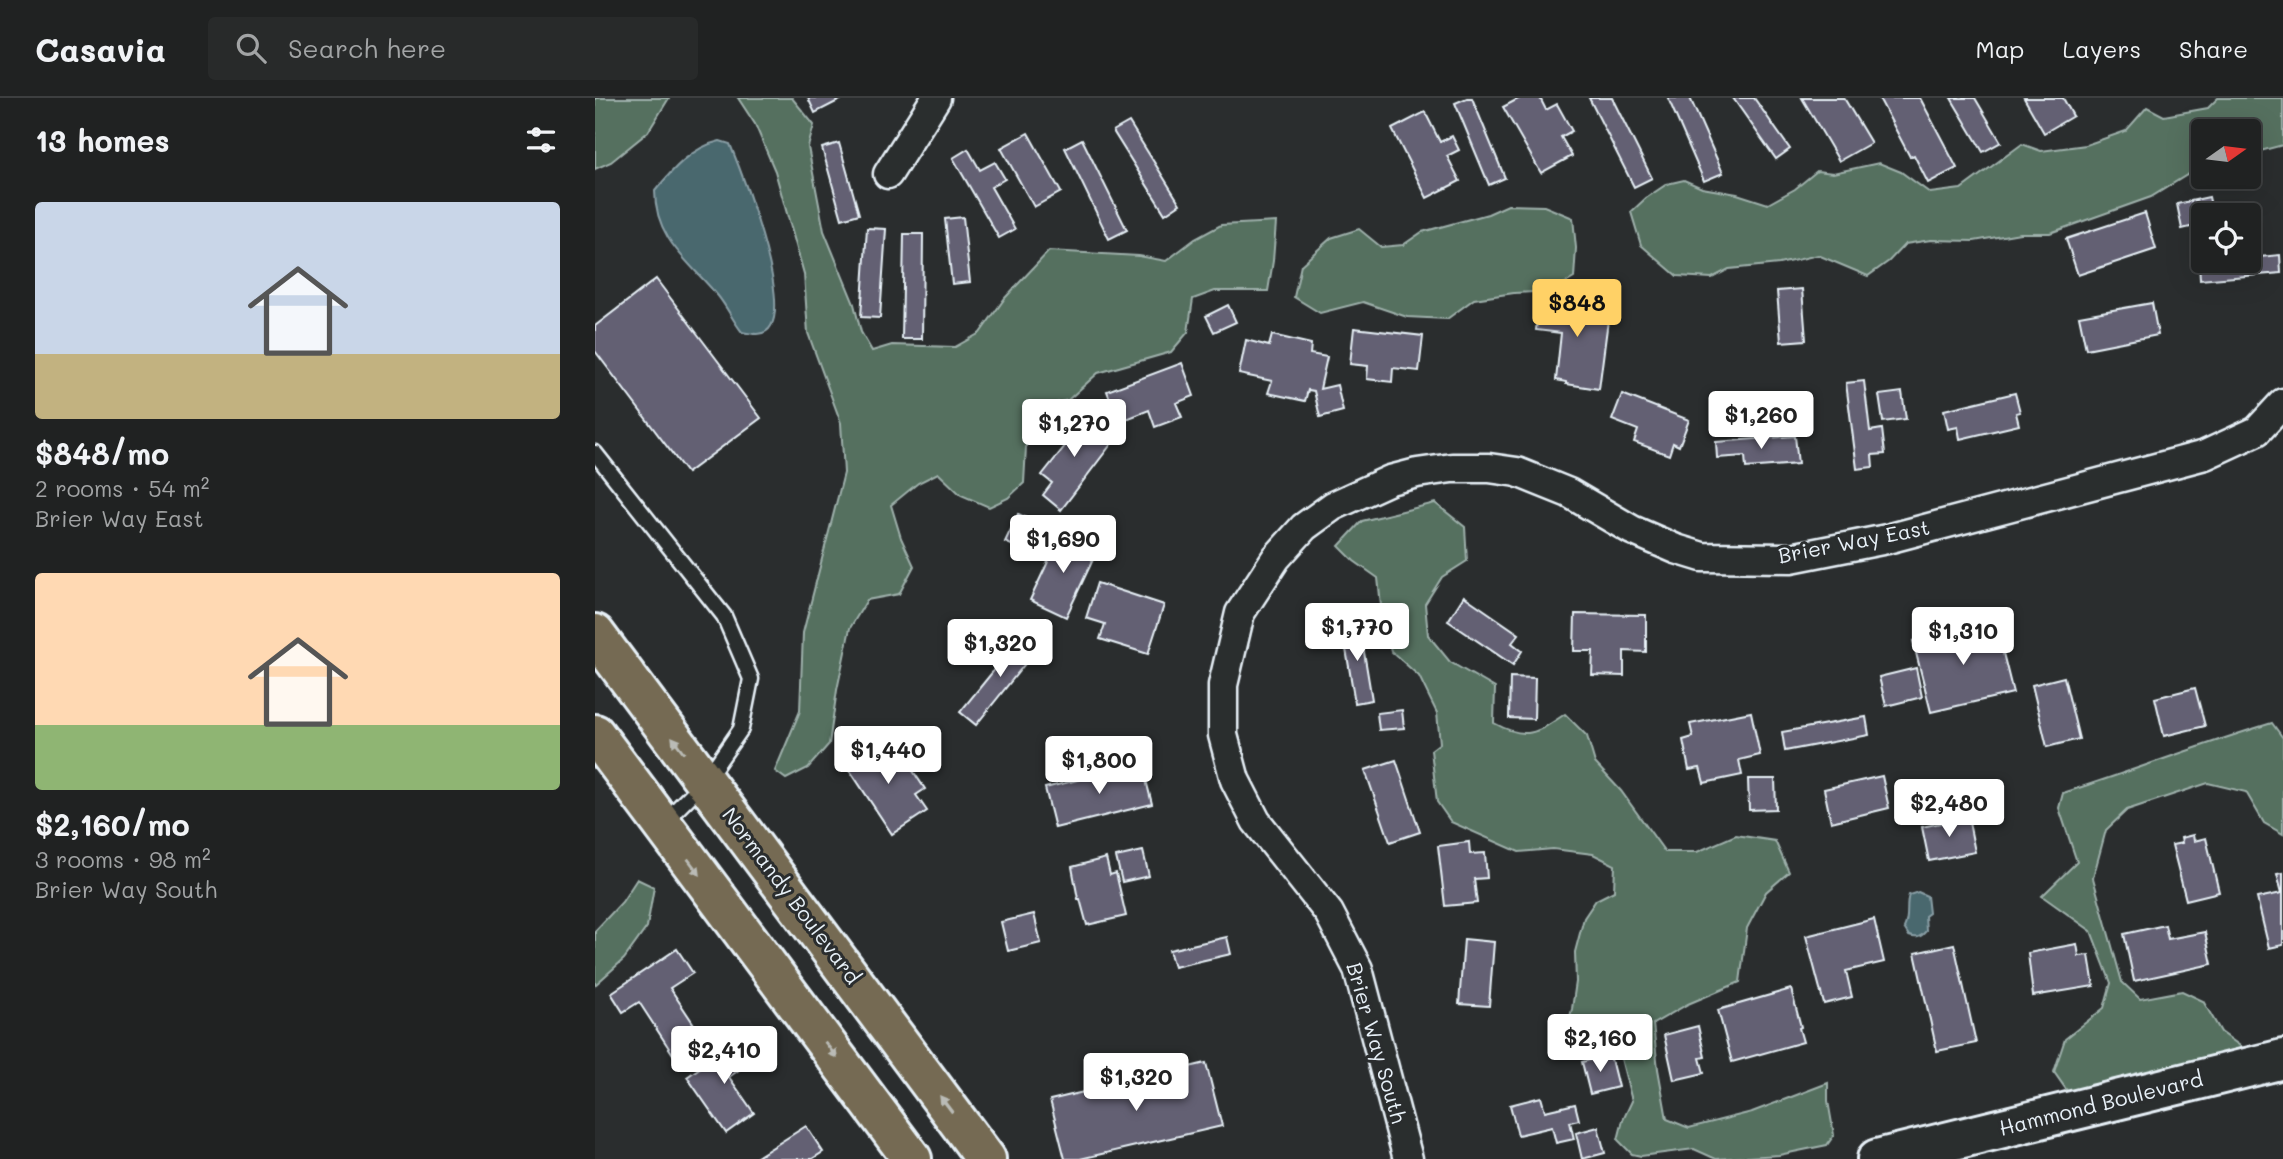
<!DOCTYPE html>
<meta charset="utf-8">
<style>
body{margin:0;font-family:Mali,sans-serif;background:#282a2a;color:#f1f3f6;height:100vh;display:flex;flex-direction:column;font-size:26px;white-space:nowrap}
*{box-sizing:border-box;margin:0}
p{font-size:23px;color:#a2a4a5}
.icon{flex:none;width:38px;height:38px;fill:none;stroke:currentColor;stroke-width:2;stroke-linecap:round;stroke-linejoin:round}
.map{position:relative;flex:1;overflow:hidden}
.sheet{display:flex;flex-direction:column;background:#202222;width:595px}
.sheet>*{flex:none}
.needle{width:46px;rotate:76deg}
.tools{position:absolute;left:1596px;top:21px;display:grid;gap:14px}
.tools a{display:grid;place-items:center;width:70px;height:70px;border-radius:7px;background:#202222;box-shadow:0 7px 28px #0002,0 0 0 2px #3d3f40;font-size:35px}
.price{position:absolute;translate:-50% -60px;padding:0 16px;border-radius:7px;background:#fff;color:#222;font-size:23px;line-height:46px;filter:drop-shadow(0 2px 4px #0008)}
.price::after{content:'';position:absolute;left:50%;top:42px;width:21px;height:16px;margin-left:-10px;background:inherit;clip-path:polygon(0 0,100% 0,50% 100%)}
.price.selected{background:#ffd166;color:#111}
ul{padding:0;list-style:none}
li{display:grid;align-content:center;gap:14px;height:371px;padding:0 35px}
li span{display:grid;place-items:center;height:217px;border-radius:7px;color:#555}
li>.icon{margin-inline-start:auto}
span .icon{width:126px;height:126px;fill:#fffc;stroke-width:1}
li b{font-size:30px}
h2{display:flex;justify-content:space-between;align-items:center;height:84px;padding:0 35px;font-size:30px}
header{display:flex;align-items:center;gap:42px;box-sizing:border-box;height:98px;padding:0 35px;background:#202222;border-bottom:2px solid #3d3f40}
header strong{font-size:33px}
nav{display:flex;gap:38px;margin-inline-start:auto;font-size:24px}
.search{width:490px;height:63px;background:#282a2a;display:flex;align-items:center;gap:18px;box-sizing:border-box;padding:0 24px;border-radius:7px;color:#a2a4a5;font-size:26px}
main{display:flex;flex:1;min-height:0}
.map>svg:first-child{display:block}
.green{fill:#546f5e;stroke:#9eb0ab;stroke-width:2}
.water{fill:#4a676e;stroke:#899ea5;stroke-width:2}
.building{fill:#646173;stroke:#e8f1f8;stroke-width:2}
.lines{fill:none;stroke-linecap:round;stroke-linejoin:round}
.lane-casing{stroke:#e8f1f8;stroke-width:19}
.street-casing{stroke:#e8f1f8;stroke-width:33}
.secondary-casing{stroke:#e8f1f8;stroke-width:44}
.primary-casing{stroke:#e8f1f8;stroke-width:44}
.lane{stroke:#2a2d2e;stroke-width:14}
.street{stroke:#2a2d2e;stroke-width:28}
.secondary{stroke:#2a2d2e;stroke-width:38}
.primary{stroke:#746b52;stroke-width:38}
.oneway{fill:#babbb6}
.labels{text-anchor:middle;stroke-width:6;stroke-linejoin:round;paint-order:stroke}
.street-label{font-size:21px;fill:#e8f1f8;stroke:#2a2d2e}
</style>
<header>
<strong>Casavia</strong>
<div class="search"><svg class="icon" aria-label="search" viewBox="0 0 24 24"><circle cx="10" cy="10" r="6"/><path d="M15 15l6 6"/></svg>Search here</div>
<nav><a>Map</a><a>Layers</a><a>Share</a></nav>
</header>
<main>
<section class="sheet">
<h2>13 homes<svg class="icon" aria-label="filters" viewBox="0 0 24 24"><path d="M4 7h16M4 17h16"/><circle cx="9" cy="7" r="2"/><circle cx="15" cy="17" r="2"/></svg></h2>
<ul>
<li><span style="background:linear-gradient(#c9d6e8 70%,#c2b280 0)"><svg class="icon" aria-label="home" viewBox="0 0 24 24"><path d="M3 11l9-7 9 7M6 9v11h12V9"/></svg></span><div><b>$848/mo</b><p>2 rooms · 54 m²</p><p>Brier Way East</p></div></li>
<li><span style="background:linear-gradient(#ffd9b3 70%,#8fb573 0)"><svg class="icon" aria-label="home" viewBox="0 0 24 24"><path d="M3 11l9-7 9 7M6 9v11h12V9"/></svg></span><div><b>$2,160/mo</b><p>3 rooms · 98 m²</p><p>Brier Way South</p></div></li>
</ul>
</section>
<div class="map">
<svg width="1688" height="1061" viewBox="0 0 1688 1061">
<rect width="100%" height="100%" fill="#2a2d2e"/>
<filter id="ink" filterUnits="userSpaceOnUse"><feTurbulence type="fractalNoise" baseFrequency=".0143" numOctaves="2"/><feDisplacementMap in="SourceGraphic" scale="14" xChannelSelector="R" yChannelSelector="G"/><feConvolveMatrix kernelMatrix="1 2 1 2 8 2 1 2 1" color-interpolation-filters="sRGB"/></filter>
<g filter="url(#ink)">
<!-- green -->
<g class="green">
<polygon points="0,0 74,0 53,34 16,64 0,71"/>
<polygon points="143,0 197,0 219,27 213,49 229,133 259,206 266,234 277,253 297,247 360,249 385,235 410,200 454,153 544,158 571,163 600,141 626,127 681,124 678,163 673,193 620,193 598,201 593,234 576,254 503,275 473,302 449,308 432,331 429,385 413,400 394,409 366,397 343,375 323,385 296,407 306,440 319,468 304,496 272,502 255,530 242,592 234,646 213,670 191,681 180,673 205,613 208,535 249,375 246,325 213,235 209,176 180,73 160,26"/>
<polygon points="1623,0 1688,0 1688,47 1654,56 1654,33 1608,33 1608,71 1592,77 1556,99 1455,135 1425,135 1379,143 1336,142 1310,146 1294,163 1273,178 1223,157 1184,166 1134,171 1117,180 1082,178 1046,147 1036,114 1051,100 1072,86 1089,82 1107,90 1142,96 1173,106 1200,91 1222,73 1238,75 1284,65 1306,74 1335,95 1366,91 1427,46 1446,53 1491,47 1531,33 1552,9 1569,18 1613,10"/>
<polygon points="913,107 949,108 978,120 981,150 979,180 957,193 919,195 879,201 852,221 812,219 768,204 725,215 699,199 706,167 736,140 764,131 786,149 808,147 827,134 893,116"/>
<path d="M 840,405 L 870,429 L 872,463 L 847,479 L 830,506 L 833,537 L 855,564 L 900,590 L 899,625 C 931,643 942,635 970,616 L 992,638 L 1000,665 L 1026,693 L 1070,754 L 1102,754 L 1141,737 L 1180,743 L 1194,774 L 1171,794 L 1152,830 L 1145,884 L 1093,906 L 1058,926 L 1063,971 L 1072,1021 L 1094,1030 L 1157,1014 L 1233,985 L 1233,1003 L 1239,1037 L 1232,1047 L 1184,1057 L 1121,1061 L 1099,1051 L 1046,1058 L 1037,1056 L 1023,1042 L 1028,1022 L 1037,1003 L 1023,949 L 1002,947 L 965,955 L 960,948 L 971,934 L 977,911 L 981,884 L 980,854 L 989,820 L 1001,802 L 1019,793 L 1020,767 L 998,756 L 958,751 L 924,754 L 856,724 L 842,704 L 836,652 L 845,645 L 842,615 L 824,578 L 796,553 L 787,517 L 783,480 L 759,463 L 744,448 L 767,423 Z"/>
<path d="M 1677,625 L 1688,640 L 1688,736 L 1669,725 L 1651,694 L 1613,685 L 1532,712 L 1511,732 L 1498,780 L 1527,884 L 1545,901 L 1587,893 L 1608,903 L 1626,934 L 1648,950 L 1473,994 L 1459,974 L 1470,941 L 1509,910 L 1516,885 L 1496,833 L 1447,798 L 1482,764 L 1464,710 L 1468,695 C 1538,673 1607,646 1677,625 Z"/>
<polygon points="42,781 59,789 52,829 29,861 0,887 0,833 27,804"/>
</g>
<!-- water -->
<g class="water">
<path d="M 125,43 L 135,46 C 148,78 194,198 176,228 C 170,239 157,236 147,234 C 138,223 132,209 123,198 C 95,164 60,142 60,93 C 77,72 97,49 125,43 Z"/>
<path d="M 1323,794 L 1332,798 L 1334,815 L 1330,818 L 1331,833 C 1326,839 1322,841 1314,838 L 1309,830 C 1315,819 1310,808 1314,797 Z"/>
</g>
<!-- building -->
<g class="building">
<polygon points="213,0 249,0 220,15"/>
<polygon points="872,0 877,0 910,80 894,87 860,5"/>
<polygon points="925,0 945,0 951,12 962,6 977,33 966,39 977,58 946,75 908,9"/>
<polygon points="994,0 1017,0 1057,80 1039,89"/>
<polygon points="1073,0 1095,0 1128,75 1109,83"/>
<polygon points="1138,0 1159,0 1195,51 1181,61"/>
<polygon points="1207,0 1249,0 1276,45 1244,63"/>
<polygon points="1284,0 1325,0 1362,70 1333,85 1319,57 1315,59"/>
<polygon points="1356,0 1380,0 1406,44 1388,54"/>
<polygon points="1429,0 1468,0 1478,18 1449,35"/>
<polygon points="830,14 845,44 857,38 864,52 852,58 865,83 832,100 797,31"/>
<polygon points="534,24 585,106 570,116 518,33"/>
<polygon points="433,35 466,94 439,109 406,50"/>
<polygon points="487,41 532,132 514,141 470,50"/>
<polygon points="244,45 264,116 247,121 227,50"/>
<polygon points="373,51 385,72 400,64 410,81 396,89 420,131 404,140 358,60"/>
<polygon points="1614,99 1618,117 1608,117 1608,126 1587,131 1582,106"/>
<polygon points="1550,115 1561,151 1483,177 1471,141"/>
<polygon points="368,119 375,184 357,186 350,121"/>
<polygon points="272,130 291,131 285,220 266,219"/>
<polygon points="309,136 328,136 327,241 307,241"/>
<polygon points="1685,157 1686,175 1605,182 1604,164 1654,163 1654,160"/>
<polygon points="61,181 166,320 92,375 0,253 0,228"/>
<polygon points="1207,191 1211,242 1186,244 1182,193"/>
<polygon points="945,200 1015,207 1004,291 971,286 971,284 961,282 966,235 941,232"/>
<polygon points="1557,205 1563,237 1491,251 1484,218"/>
<polygon points="633,207 641,224 619,234 611,218"/>
<polygon points="759,230 828,238 824,273 798,270 797,284 772,281 773,268 755,266"/>
<polygon points="677,237 716,246 715,256 732,259 725,291 742,287 748,313 725,319 719,293 713,292 710,303 673,295 677,283 644,276 651,242 674,248"/>
<polygon points="587,265 599,298 581,305 587,319 560,329 554,312 524,324 512,293"/>
<polygon points="1269,283 1275,333 1287,331 1290,356 1277,357 1278,369 1262,371 1251,285"/>
<polygon points="1307,294 1311,321 1288,324 1284,297"/>
<polygon points="1420,295 1425,314 1421,315 1424,327 1365,341 1363,329 1353,331 1349,312"/>
<polygon points="1027,296 1094,322 1084,348 1078,345 1074,357 1039,344 1043,332 1017,322"/>
<polygon points="477,313 517,345 466,412 448,397 457,385 447,377 474,343 462,333"/>
<polygon points="1200,338 1203,366 1151,370 1150,358 1122,360 1121,344"/>
<polygon points="423,416 456,431 443,459 410,444"/>
<polygon points="466,436 502,453 471,519 435,502"/>
<polygon points="502,485 569,507 553,556 505,541 510,526 491,520"/>
<polygon points="869,498 924,536 917,545 927,553 918,567 853,523"/>
<polygon points="980,516 1051,517 1051,554 1029,553 1029,578 997,577 998,553 979,553"/>
<polygon points="1400,523 1418,595 1336,614 1318,543"/>
<polygon points="764,524 777,602 760,605 747,527"/>
<polygon points="430,534 445,547 381,627 365,614"/>
<polygon points="1321,570 1327,599 1291,608 1284,579"/>
<polygon points="915,579 940,580 939,621 914,620"/>
<polygon points="1469,579 1484,641 1452,649 1437,587"/>
<polygon points="1600,590 1610,628 1569,638 1560,600"/>
<polygon points="807,612 809,630 784,632 782,615"/>
<polygon points="1156,614 1165,657 1144,662 1147,677 1109,685 1105,670 1094,672 1088,642 1098,639 1095,626"/>
<polygon points="1271,619 1274,637 1190,653 1187,634"/>
<polygon points="283,642 298,665 308,658 330,691 321,697 332,713 297,736 250,665"/>
<polygon points="801,662 825,734 795,744 770,672"/>
<polygon points="547,666 557,706 460,730 450,690"/>
<polygon points="1287,678 1294,710 1236,724 1229,691"/>
<polygon points="1153,681 1180,681 1181,711 1154,712"/>
<polygon points="1373,719 1380,754 1334,763 1327,729"/>
<polygon points="1598,737 1599,743 1611,740 1624,794 1591,802 1577,747 1587,745 1586,740"/>
<polygon points="874,744 875,756 890,755 892,780 879,781 882,805 850,808 843,748"/>
<polygon points="548,753 554,778 527,784 521,759"/>
<polygon points="511,760 515,777 521,775 531,818 492,827 485,801 483,801 477,769"/>
<polygon points="1688,775 1688,847 1674,850 1662,800 1687,795 1682,776"/>
<polygon points="439,816 446,845 413,853 406,824"/>
<polygon points="1279,821 1289,864 1251,873 1257,899 1229,906 1211,838"/>
<polygon points="1570,827 1573,841 1610,834 1617,866 1539,883 1529,836"/>
<polygon points="632,839 636,856 579,869 574,852"/>
<polygon points="869,841 899,844 894,908 864,906"/>
<polygon points="1359,846 1381,945 1342,953 1320,855"/>
<polygon points="1482,846 1484,858 1494,857 1499,888 1438,898 1433,855"/>
<polygon points="82,851 98,875 75,890 110,943 81,961 44,904 28,914 16,895"/>
<polygon points="1196,891 1206,929 1204,930 1208,944 1137,964 1123,912"/>
<polygon points="1103,928 1110,959 1105,960 1109,975 1079,982 1069,937"/>
<polygon points="144,942 158,962 134,979 159,1015 131,1035 92,979"/>
<polygon points="1015,957 1023,989 995,996 987,964"/>
<polygon points="611,965 627,1028 485,1061 470,1061 455,1002"/>
<polygon points="946,999 950,1013 980,1006 984,1022 975,1024 979,1041 961,1045 957,1029 923,1037 915,1007"/>
<polygon points="211,1028 228,1054 217,1061 159,1061"/>
<polygon points="1003,1029 1010,1055 987,1061 981,1035"/>
</g>
<g class="lines">
<!-- lane casing -->
<g class="lane-casing">
<polyline id="lane" points="0,355 129,518 156,581 146,631 110,683 68,725"/>
</g>
<!-- street casing -->
<g class="street-casing">
<g id="street">
<polyline points="293,76 341,0"/>
<polyline points="813,1061 763,871 734,815 661,723 640,682 628,637 628,587 645,515 681,460 709,429 738,408 795,382 822,375 857,370 894,370 922,374 974,395 1037,432 1081,451 1107,459 1196,460 1292,441 1610,357 1662,333 1688,305"/>
</g>
</g>
<!-- secondary casing -->
<g class="secondary-casing">
<polyline id="secondary" points="1282,1061 1688,961"/>
</g>
<!-- primary casing -->
<g class="primary-casing">
<g id="primary">
<polyline points="0,536 391,1061"/>
<polyline points="0,636 317,1061"/>
</g>
</g>
<!-- lane -->
<use href="#lane" class="lane"/>
<!-- street -->
<use href="#street" class="street"/>
<!-- secondary -->
<use href="#secondary" class="secondary"/>
<!-- primary -->
<use href="#primary" class="primary"/>
</g>
<!-- one-way arrows -->
<defs><path id="oneway-solid" d="M-6-.8H1V-3.2L6.5 0L1 3.2V.8H-6Z" transform="scale(1.75)"/></defs>
<g class="oneway">
<use href="#oneway-solid" transform="translate(83 647) rotate(-127)"/>
<use href="#oneway-solid" transform="translate(99 769) rotate(53)"/>
<use href="#oneway-solid" transform="translate(236 952) rotate(53)"/>
<use href="#oneway-solid" transform="translate(351 1006) rotate(-127)"/>
</g>
</g>
<g class="labels">
<!-- street labels -->
<g class="street-label">
<text transform="translate(1259 444) rotate(-11)" y="7">Brier Way East</text>
<text transform="translate(196 798) rotate(53)" y="7">Normandy Boulevard</text>
<text transform="translate(781 945) rotate(74)" y="7">Brier Way South</text>
<text transform="translate(1506 1006) rotate(-14)" y="7">Hammond Boulevard</text>
</g>
</g>
</svg>
<div class="tools">
<a><svg class="needle" viewBox="-14 -14 28 28"><path d="M0-13l5 13h-10z" fill="#e53935"/><path d="M0 13l5-13h-10z" fill="#a2a4a5"/></svg></a>
<a><svg class="icon" aria-label="locate" viewBox="0 0 24 24"><circle cx="12" cy="12" r="6"/><path d="M12 2v4M12 18v4M2 12h4M18 12h4"/></svg></a>
</div>
<b class="price selected" style="left:982px;top:241px">$848</b>
<b class="price" style="left:1166px;top:353px">$1,260</b>
<b class="price" style="left:479px;top:361px">$1,270</b>
<b class="price" style="left:468px;top:477px">$1,690</b>
<b class="price" style="left:762px;top:565px">$1,770</b>
<b class="price" style="left:1368px;top:569px">$1,310</b>
<b class="price" style="left:405px;top:581px">$1,320</b>
<b class="price" style="left:293px;top:688px">$1,440</b>
<b class="price" style="left:504px;top:698px">$1,800</b>
<b class="price" style="left:1354px;top:741px">$2,480</b>
<b class="price" style="left:1005px;top:976px">$2,160</b>
<b class="price" style="left:129px;top:988px">$2,410</b>
<b class="price" style="left:541px;top:1015px">$1,320</b>
</div>
</main>
